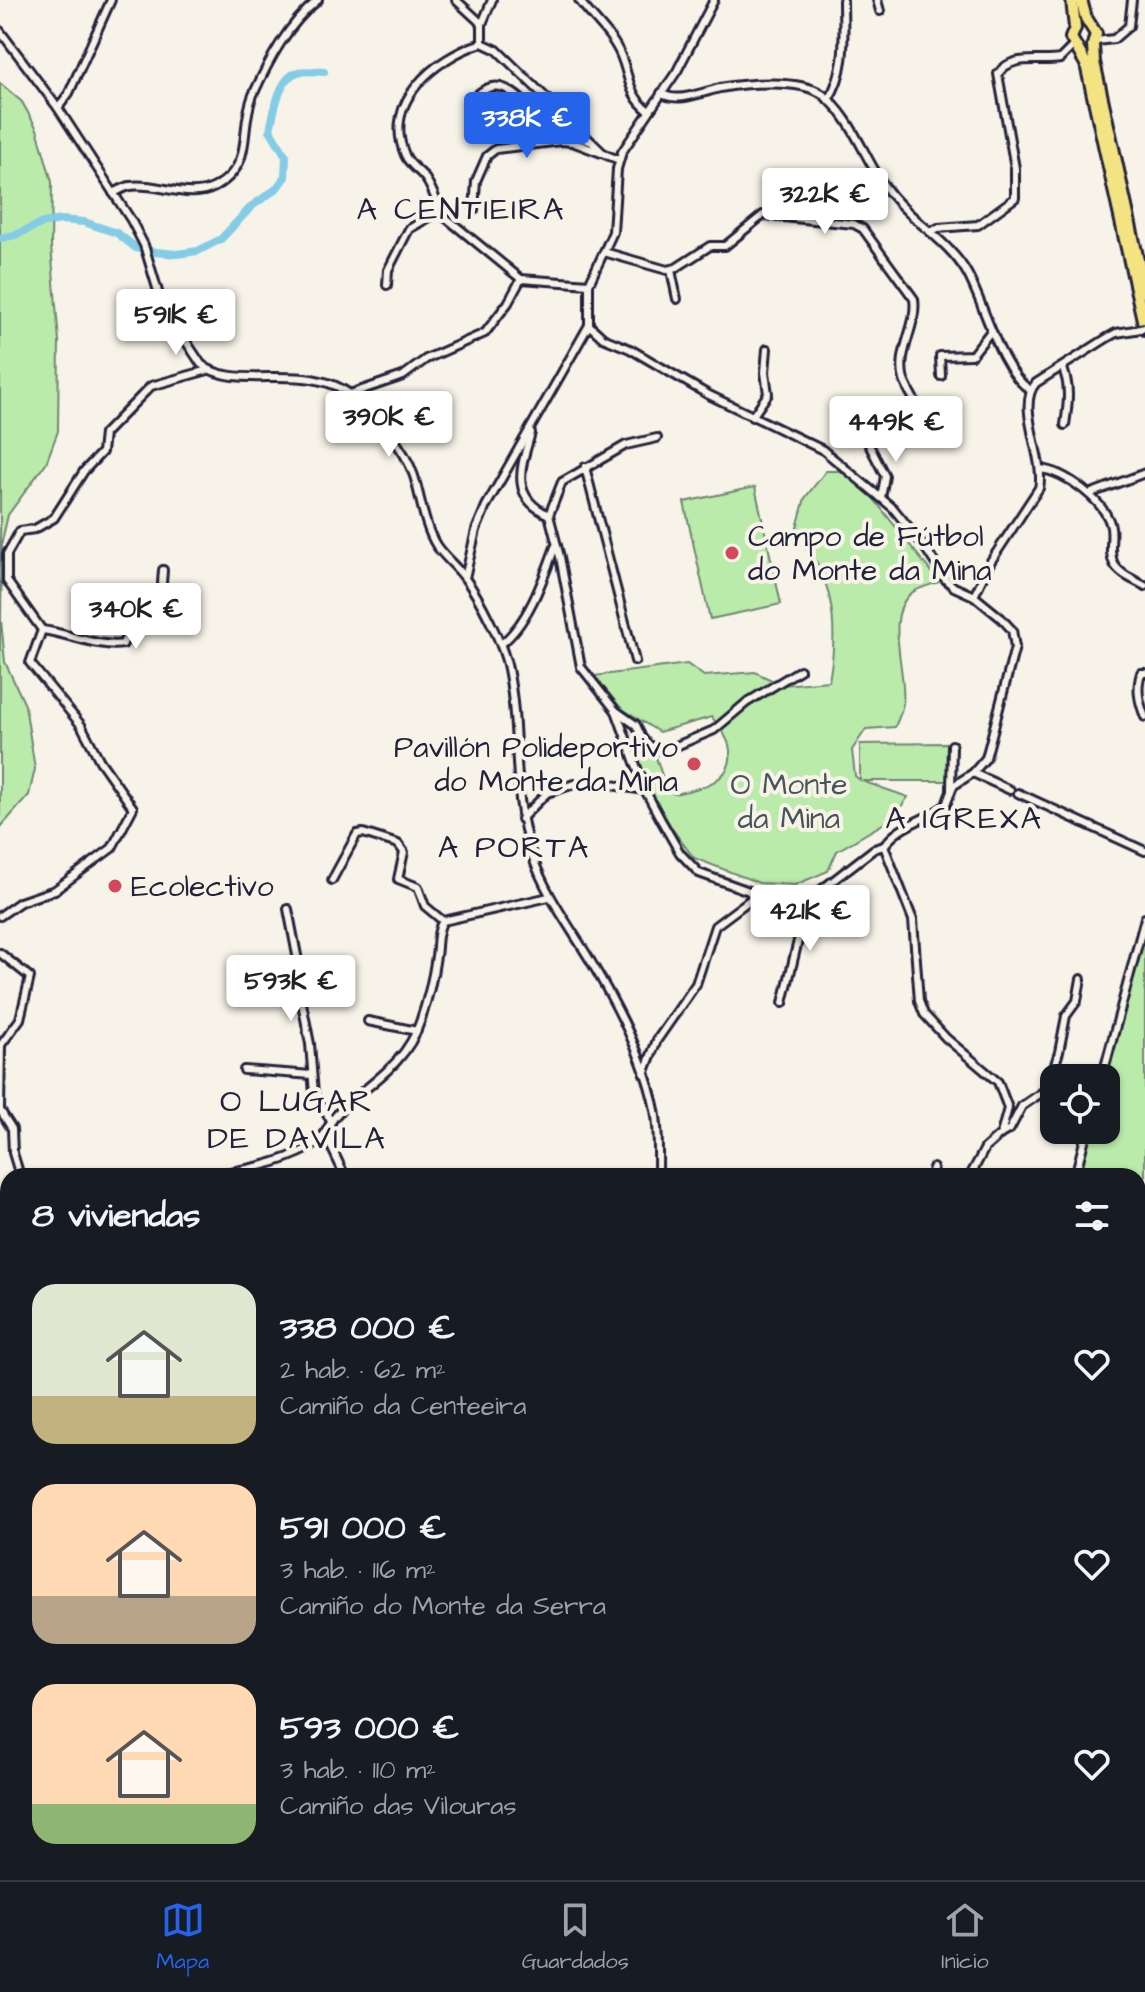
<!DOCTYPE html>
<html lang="es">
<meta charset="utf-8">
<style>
body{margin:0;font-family:"Architects Daughter",sans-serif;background:#20242c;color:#f1f3f6;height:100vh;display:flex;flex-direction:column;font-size:30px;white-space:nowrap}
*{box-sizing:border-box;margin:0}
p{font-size:26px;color:#9ea1a6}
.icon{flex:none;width:44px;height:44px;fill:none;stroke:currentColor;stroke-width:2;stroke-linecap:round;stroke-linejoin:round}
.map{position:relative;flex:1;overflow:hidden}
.panel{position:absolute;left:0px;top:1168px;width:1146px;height:712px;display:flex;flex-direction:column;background:#171b24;border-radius:24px 24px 0 0;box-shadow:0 2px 6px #0004}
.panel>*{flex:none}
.fabs{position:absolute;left:1040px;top:1064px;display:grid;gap:16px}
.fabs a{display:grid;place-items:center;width:80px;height:80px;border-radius:16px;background:#171b24;box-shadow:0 2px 6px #0004;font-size:40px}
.price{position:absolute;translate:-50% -68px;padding:0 18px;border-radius:8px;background:#fff;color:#222;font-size:26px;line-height:52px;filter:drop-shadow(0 2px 4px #0008)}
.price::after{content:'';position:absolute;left:50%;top:48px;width:24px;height:18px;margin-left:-12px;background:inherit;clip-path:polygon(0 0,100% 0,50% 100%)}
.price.active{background:#2563eb;color:#fff}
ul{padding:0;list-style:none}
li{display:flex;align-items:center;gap:24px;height:200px;padding:0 32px}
li span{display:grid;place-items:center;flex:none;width:224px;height:160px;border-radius:24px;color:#555}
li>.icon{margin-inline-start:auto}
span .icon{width:96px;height:96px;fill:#fffc;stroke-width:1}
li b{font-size:34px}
h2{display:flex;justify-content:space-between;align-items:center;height:96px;padding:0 32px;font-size:34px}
.tab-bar{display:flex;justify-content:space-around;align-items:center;height:112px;border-top:2px solid #363941;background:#171b24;font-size:22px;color:#9ea1a6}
.tab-bar a{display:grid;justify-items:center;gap:4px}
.tab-bar .active{color:#2563eb}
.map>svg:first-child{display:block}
.green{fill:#bbebab;stroke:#6e8673;stroke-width:2}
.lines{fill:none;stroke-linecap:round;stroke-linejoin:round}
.canal{stroke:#84cbe5;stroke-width:8}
.river{stroke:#84cbe5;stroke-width:14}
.minor-casing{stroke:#22223b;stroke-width:12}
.primary-casing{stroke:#22223b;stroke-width:16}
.minor{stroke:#f7f3e8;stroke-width:6}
.primary{stroke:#f4e382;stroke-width:10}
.minor-bridge-casing{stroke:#22223b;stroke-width:12;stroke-linecap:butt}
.minor-bridge{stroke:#f7f3e8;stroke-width:6}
.poi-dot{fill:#d1495b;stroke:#f7f3e8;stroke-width:3}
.labels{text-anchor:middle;stroke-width:8;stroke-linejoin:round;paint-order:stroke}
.poi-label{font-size:30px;fill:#22223b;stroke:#f7f3e8;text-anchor:start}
.park-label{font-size:30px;fill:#485457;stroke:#f7f3e8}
.neighbourhood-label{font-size:32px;letter-spacing:2px;fill:#22223b;stroke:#f7f3e8}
</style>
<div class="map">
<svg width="1145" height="1880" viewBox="0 0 1145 1880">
<rect width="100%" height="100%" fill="#f7f3e8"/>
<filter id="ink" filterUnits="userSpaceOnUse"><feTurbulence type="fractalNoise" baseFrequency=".0125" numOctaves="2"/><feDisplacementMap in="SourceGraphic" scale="16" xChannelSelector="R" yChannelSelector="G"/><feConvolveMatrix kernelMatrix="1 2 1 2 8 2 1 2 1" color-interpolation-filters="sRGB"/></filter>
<g filter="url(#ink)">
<!-- green -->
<g class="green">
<polygon points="0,83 22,102 37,129 52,182 51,246 59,341 58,431 46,463 8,515 2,541 1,620 5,662 25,705 35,769 29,795 0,828"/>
<path d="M 826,471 L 843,471 L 873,498 L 939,582 C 930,585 917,588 910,594 C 884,618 907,672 903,703 C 902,711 898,720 895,727 L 866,729 L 852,750 L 855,776 L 860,780 L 860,744 L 948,743 L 949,781 L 862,781 L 908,797 L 893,818 L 837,851 L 828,871 L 795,885 L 759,883 L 694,858 L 673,830 L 649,789 L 634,743 L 656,757 L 666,788 L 674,794 C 700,789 738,781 729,745 C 727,736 717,725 712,717 L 659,732 L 621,708 L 594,676 L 687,664 L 704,676 L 755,672 L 782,685 L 829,681 C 836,643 836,601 818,565 C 812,555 802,545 795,535 L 805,498 Z"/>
<polygon points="755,487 781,604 710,619 684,502"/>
<polygon points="1145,928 1145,1565 1138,1569 1138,1176 1077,1176 1090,1130 1106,1130 1105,1078"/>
<polygon points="16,1872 391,1872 395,1880 0,1880 0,1877"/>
<polygon points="469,1872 562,1872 566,1880 459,1880"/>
<polygon points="1006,1872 1107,1872 1108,1875 1103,1874 1098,1880 1016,1880"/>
</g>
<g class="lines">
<!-- canal -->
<path class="canal" d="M 0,238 L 15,235 L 43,223 L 61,220 L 84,222 L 117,233 L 136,248 L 155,252 L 177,254 L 198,251 L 221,239 L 252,206 L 276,189 L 285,177 L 286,156 L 270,130 C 274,113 278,78 298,72 C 305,70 316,72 324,72"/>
<!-- river -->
<g class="river">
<polyline points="0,1398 8,1409"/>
<polyline points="0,1521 8,1502"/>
<polyline points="1138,1580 1145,1576"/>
<polyline points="0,1811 0,1834"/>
<polyline points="0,1856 8,1860"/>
<path d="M 120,1872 C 133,1880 146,1877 160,1872"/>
<polyline points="348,1872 363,1880"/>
<polyline points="541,1872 544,1880"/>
</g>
<!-- minor casing -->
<g class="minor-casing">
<g id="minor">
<polyline points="456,0 482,24 482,43"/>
<path d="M 579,0 C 592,18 612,34 621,56 C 630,78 628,95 649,111"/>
<polyline points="877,0 880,11"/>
<polyline points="482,24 492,0"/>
<path d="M 0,31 L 58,108 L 131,220 L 144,245 L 162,305 L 201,364 C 237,394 310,357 356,399 C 379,420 404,446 414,476 C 421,499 424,525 436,545 C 444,557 456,566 464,577 C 480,598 503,644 508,669 C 521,731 511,794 532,855 C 545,894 569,925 590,960 C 617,1005 645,1058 655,1110 C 659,1131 658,1154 658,1176"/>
<polyline points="1096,41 1114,39 1129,26 1132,0"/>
<path d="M 661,93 C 676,104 703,92 720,88 C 746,83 800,79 822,94 C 856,119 866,168 895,199 C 917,224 950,243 967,273 C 985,305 999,369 1030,390"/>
<path d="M 476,96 C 503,70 523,104 543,120 C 556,130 574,135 589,141"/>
<path d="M 828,100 C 848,69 843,35 843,0"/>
<polyline points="58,108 69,93 111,0"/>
<path d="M 113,193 C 118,191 125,187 130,186 C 158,182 189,201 215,187 C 256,164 238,131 253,95 C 269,60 288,24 318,0"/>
<polyline points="474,210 476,181 487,156 496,149 561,141 572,142 601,153"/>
<path d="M 930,232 L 938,228 L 978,225 L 1015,198 L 1015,168 L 998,74 C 1012,53 1039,63 1060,59 L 1074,45"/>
<path d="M 604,252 L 667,270 L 676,268 L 710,246 L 725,246 L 763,215 L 854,224 L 863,229 L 914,299 C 918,326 896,352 904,380 C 907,389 914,398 918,408 L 920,412 L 924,412"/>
<polyline points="671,270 677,299"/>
<path d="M 589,284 L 521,279 L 445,217 C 436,205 434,190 425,178 C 419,170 409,165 405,155 C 382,102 435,58 482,43 L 497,50 L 604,154 L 619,160"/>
<polyline points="387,285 388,270 409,229 440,211"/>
<polyline points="589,325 603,338 630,349 707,394 823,450 893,508 924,546 946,580 954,587 974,596"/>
<path d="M 1062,367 C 1071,385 1068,405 1065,425"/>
<polyline points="941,376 940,356 972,355 991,331"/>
<polyline points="350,394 403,376 426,359 485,333 508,303 521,279"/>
<polyline points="752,417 768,394 765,372 767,349"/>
<path d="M 531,433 C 521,467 509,497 549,515"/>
<polyline points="864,435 885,476 881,498"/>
<polyline points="657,438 626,445 562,482 549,515 560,557 581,667 616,711 645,790 661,820 680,853 699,873 749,891 752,895"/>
<polyline points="585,467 635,661"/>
<path d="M 1040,469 C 1065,471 1106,502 1111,527 C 1113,539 1108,553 1114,564 C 1120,575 1135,580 1145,586"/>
<polyline points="1089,494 1145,473"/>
<polyline points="465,578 476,530 486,506 589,325 589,284 613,232 617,169 622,152 677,71 714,0"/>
<path d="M 42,630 C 67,633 100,648 123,644 L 130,626 L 160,611 L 163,570"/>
<path d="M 501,644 C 528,624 544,577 555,547"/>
<path d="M 1145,673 L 1141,673 C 1136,689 1139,702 1145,717"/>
<polyline points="616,711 636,725 642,738 648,745 659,750 669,749 714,730 746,703 800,670"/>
<polyline points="973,773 1010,790"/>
<polyline points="951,789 952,745"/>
<polyline points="1018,793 1145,851"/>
<polyline points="521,819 547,793 574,784 598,783 645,790"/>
<path d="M 884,846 C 901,823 925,821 946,805 L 953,786 L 973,773 L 986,758 L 1015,647 L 1012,630 L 1001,618 L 974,596 L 991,561 L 1039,488 C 1046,459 1015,406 1036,383 L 1107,338 L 1116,333 L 1135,330"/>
<polyline points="884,846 913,920 919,1001 924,1014 946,1038 998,1082 1008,1108 1001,1134 985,1148 970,1176"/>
<polyline points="332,880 357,834 363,833 398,844 404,852 398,879 418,887 425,906 443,921"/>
<polyline points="288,909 301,976 301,998 310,1044 314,1094 331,1121"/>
<polyline points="0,916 20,902 55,890 112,848 133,808 100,761 81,725 30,663 42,630 7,581 7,554 20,531 35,529 54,518 84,471 102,452 104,434 151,386 208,370"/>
<polyline points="0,953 30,977 20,1019 1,1045 0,1110 12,1129 13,1153 20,1176"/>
<polyline points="783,1003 809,895"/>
<polyline points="368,1021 417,1031"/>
<polyline points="244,1070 312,1075"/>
<path d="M 644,1074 L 657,1040 L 696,984 L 715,926 L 751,899 L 752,895 C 774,890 797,898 817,893 L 874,849 L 884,846"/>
<polyline points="1102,1078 1145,918"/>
<polyline points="1047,1089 1059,1052 1066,1016 1077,1001 1081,979"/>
<polyline points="1001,1134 1010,1129 1022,1106 1047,1089 1054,1090"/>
<polyline points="326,1136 345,1176"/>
<path d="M 208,1176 C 243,1170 277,1165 309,1148 C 328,1138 325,1126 339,1112 C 369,1083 406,1065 420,1022 C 427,1002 433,978 436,956 C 438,945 436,931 443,921 L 549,897"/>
<polyline points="931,1176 933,1168"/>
<polyline points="1075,1176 1087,1130"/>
<polyline points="0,1273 8,1251"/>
<polyline points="0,1346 8,1349"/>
<polyline points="0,1496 8,1500"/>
<polyline points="1138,1642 1145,1641"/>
<polyline points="1138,1684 1145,1683"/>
<polyline points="1138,1802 1145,1806"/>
<polyline points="0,1863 8,1870"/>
<polyline points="11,1872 19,1880"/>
<polyline points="708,1872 711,1880"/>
<polyline points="1110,1872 1113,1880"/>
<polyline points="410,1880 423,1872"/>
<polyline points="901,1880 908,1872"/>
</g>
</g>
<!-- primary casing -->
<g class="primary-casing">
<g id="primary">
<polyline points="1072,0 1075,28 1071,38 1086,64 1145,329"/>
<polyline points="1081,0 1086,18 1096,34 1093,45 1094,62 1145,292"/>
<polyline points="1138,1662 1145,1661"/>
<polyline points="1138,1672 1145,1672"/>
<polyline points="887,1872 891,1880"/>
<polyline points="802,1880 806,1872"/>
<polyline points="818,1880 822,1872"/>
<polyline points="830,1880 834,1872"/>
<polyline points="856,1880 862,1872"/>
</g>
</g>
<!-- minor -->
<use href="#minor" class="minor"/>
<!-- primary -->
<use href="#primary" class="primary"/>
<!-- minor-bridge casing -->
<g class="minor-bridge-casing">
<polyline id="minor-bridge" points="1135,330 1145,328"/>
</g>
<!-- minor-bridge -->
<use href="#minor-bridge" class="minor-bridge"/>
</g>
</g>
<!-- markers -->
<g class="poi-dot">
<circle cx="732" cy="553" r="8"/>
<circle cx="694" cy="764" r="8"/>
<circle cx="115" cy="886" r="8"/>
</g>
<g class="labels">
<!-- poi labels -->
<g class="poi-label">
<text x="748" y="546">Campo de Fútbol<tspan x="748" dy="34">do Monte da Mina</tspan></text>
<text x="678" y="757" text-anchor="end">Pavillón Polideportivo<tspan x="678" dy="34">do Monte da Mina</tspan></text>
<text x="131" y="896">Ecolectivo</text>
</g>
<!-- park labels -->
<g class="park-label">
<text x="789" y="794">O Monte<tspan x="789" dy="34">da Mina</tspan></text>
</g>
<!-- neighbourhood labels -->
<g class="neighbourhood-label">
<text x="461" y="219">A CENTIEIRA</text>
<text x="964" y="828">A IGREXA</text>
<text x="514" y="857">A PORTA</text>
<text x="297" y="1111">O LUGAR<tspan x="297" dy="37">DE DAVILA</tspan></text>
</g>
</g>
</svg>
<div class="fabs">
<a><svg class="icon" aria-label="locate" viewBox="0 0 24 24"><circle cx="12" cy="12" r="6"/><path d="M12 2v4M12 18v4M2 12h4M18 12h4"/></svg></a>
</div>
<b class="price active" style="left:527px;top:160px">338K €</b>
<b class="price" style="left:825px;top:236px">322K €</b>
<b class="price" style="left:176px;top:357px">591K €</b>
<b class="price" style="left:389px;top:459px">390K €</b>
<b class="price" style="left:896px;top:464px">449K €</b>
<b class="price" style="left:136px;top:651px">340K €</b>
<b class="price" style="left:810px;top:953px">421K €</b>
<b class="price" style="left:291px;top:1023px">593K €</b>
<section class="panel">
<h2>8 viviendas<svg class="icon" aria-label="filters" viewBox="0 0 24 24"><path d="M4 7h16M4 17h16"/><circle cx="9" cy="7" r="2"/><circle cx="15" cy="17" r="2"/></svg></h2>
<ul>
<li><span style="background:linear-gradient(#dfe7d0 70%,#c2b280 0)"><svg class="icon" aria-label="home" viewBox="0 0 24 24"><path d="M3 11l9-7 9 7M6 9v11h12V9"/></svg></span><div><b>338 000 €</b><p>2 hab. · 62 m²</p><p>Camiño da Centeeira</p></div><svg class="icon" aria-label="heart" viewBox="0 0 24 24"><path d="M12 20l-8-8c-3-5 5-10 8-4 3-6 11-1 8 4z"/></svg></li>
<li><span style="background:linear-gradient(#ffd9b3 70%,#b9a48a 0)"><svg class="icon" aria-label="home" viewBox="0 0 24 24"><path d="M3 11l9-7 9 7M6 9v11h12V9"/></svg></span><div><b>591 000 €</b><p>3 hab. · 116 m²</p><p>Camiño do Monte da Serra</p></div><svg class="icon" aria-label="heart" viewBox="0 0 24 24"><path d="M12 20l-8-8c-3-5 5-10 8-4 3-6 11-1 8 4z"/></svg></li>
<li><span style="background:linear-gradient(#ffd9b3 75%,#8fb573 0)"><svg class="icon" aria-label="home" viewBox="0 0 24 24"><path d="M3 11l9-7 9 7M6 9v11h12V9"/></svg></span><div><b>593 000 €</b><p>3 hab. · 110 m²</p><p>Camiño das Vilouras</p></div><svg class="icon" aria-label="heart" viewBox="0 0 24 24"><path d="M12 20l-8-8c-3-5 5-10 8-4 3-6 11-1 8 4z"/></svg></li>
</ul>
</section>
</div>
<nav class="tab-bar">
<a class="active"><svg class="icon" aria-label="map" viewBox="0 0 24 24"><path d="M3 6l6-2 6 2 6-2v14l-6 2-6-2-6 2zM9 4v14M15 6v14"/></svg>Mapa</a>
<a><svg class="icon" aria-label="saved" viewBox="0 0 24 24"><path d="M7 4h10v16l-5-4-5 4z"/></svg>Guardados</a>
<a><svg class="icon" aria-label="home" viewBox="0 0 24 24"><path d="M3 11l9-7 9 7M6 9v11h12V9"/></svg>Inicio</a>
</nav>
